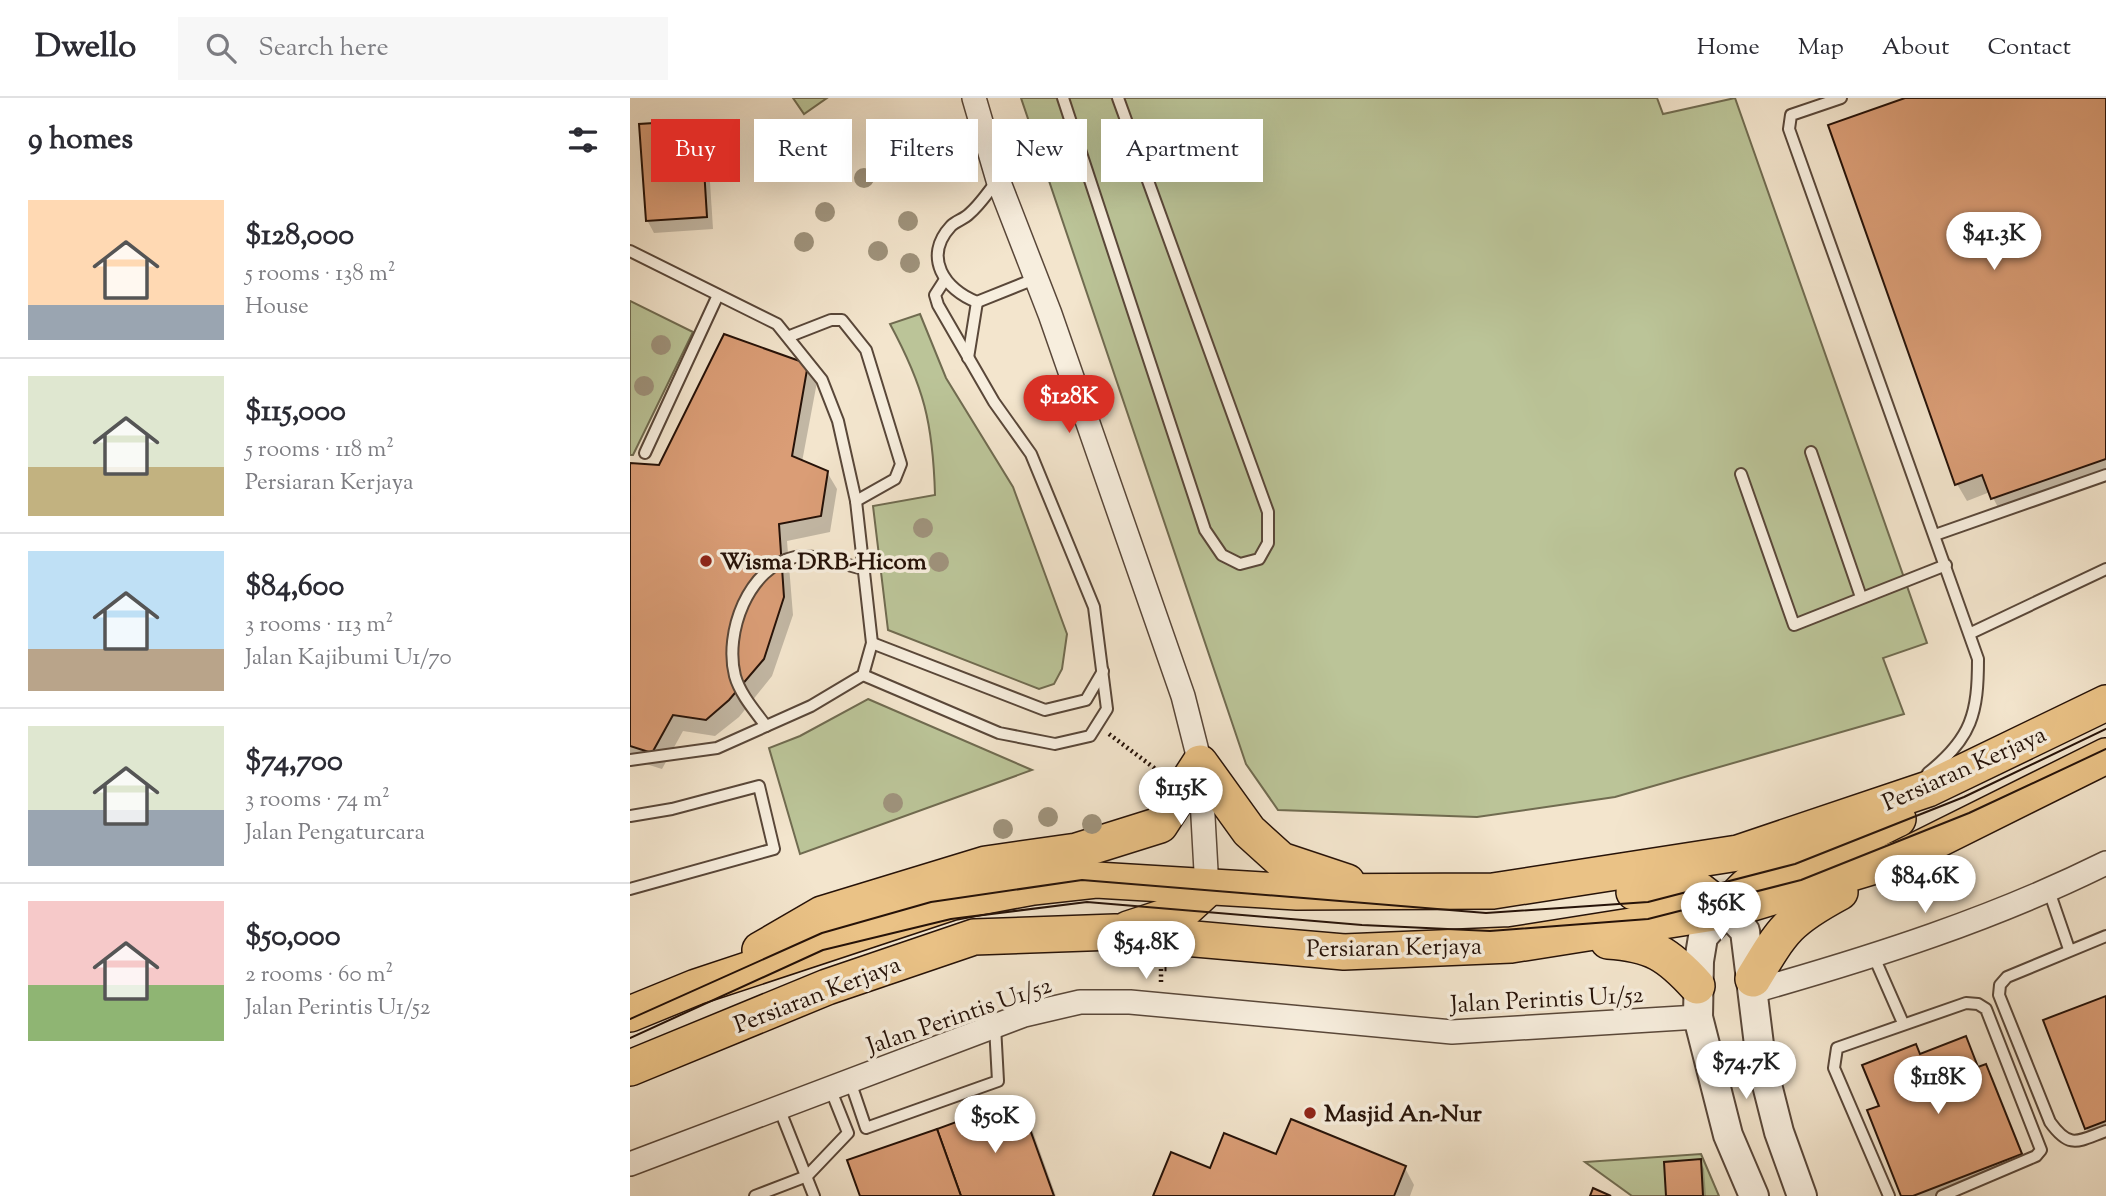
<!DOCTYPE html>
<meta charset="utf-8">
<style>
body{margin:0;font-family:"Sorts Mill Goudy",serif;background:#f7f7f7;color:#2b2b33;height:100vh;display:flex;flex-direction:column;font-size:26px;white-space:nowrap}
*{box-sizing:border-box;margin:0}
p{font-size:23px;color:#7c7c81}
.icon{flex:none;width:38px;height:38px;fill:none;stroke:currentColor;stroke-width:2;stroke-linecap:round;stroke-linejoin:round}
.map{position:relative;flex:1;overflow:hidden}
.details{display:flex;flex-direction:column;background:#fff;width:630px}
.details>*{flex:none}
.banner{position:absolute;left:21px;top:21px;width:665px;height:63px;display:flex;gap:14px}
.price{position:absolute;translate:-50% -60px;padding:0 16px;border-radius:24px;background:#fff;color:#222;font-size:23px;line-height:46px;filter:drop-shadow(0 2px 4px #0008)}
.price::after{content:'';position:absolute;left:50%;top:42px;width:21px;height:16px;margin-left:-10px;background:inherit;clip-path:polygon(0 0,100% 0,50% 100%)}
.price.active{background:#d93025;color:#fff}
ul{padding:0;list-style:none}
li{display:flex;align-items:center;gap:21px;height:175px;padding:0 28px}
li+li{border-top:2px solid #e1e1e2}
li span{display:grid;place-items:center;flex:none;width:196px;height:140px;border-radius:0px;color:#555}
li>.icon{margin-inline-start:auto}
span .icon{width:84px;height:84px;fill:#fffc;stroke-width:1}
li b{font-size:30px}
h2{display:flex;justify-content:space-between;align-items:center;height:84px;padding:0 28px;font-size:30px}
.pill{padding:0 24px;border-radius:0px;background:#fff;box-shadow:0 7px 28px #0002;font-size:24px;line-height:63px}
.pill.active{background:#d93025;color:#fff}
header{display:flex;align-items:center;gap:42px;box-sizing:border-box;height:98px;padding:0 35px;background:#fff;border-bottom:2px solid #e1e1e2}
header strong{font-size:33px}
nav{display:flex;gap:38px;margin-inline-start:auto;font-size:24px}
.search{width:490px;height:63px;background:#f7f7f7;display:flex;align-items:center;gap:18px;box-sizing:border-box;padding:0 24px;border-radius:0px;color:#7c7c81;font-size:26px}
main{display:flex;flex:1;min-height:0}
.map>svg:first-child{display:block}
.green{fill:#bbc498;stroke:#706b50;stroke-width:2}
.shadow{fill:#0003}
.building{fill:#da9d76;stroke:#261208;stroke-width:2}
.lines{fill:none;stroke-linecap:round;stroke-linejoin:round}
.service-casing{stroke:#594739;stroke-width:14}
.minor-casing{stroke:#594739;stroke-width:26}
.tertiary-casing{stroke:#594739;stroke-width:32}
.primary-casing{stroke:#261208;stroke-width:38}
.path{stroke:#261208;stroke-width:4.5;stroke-dasharray:2 3.5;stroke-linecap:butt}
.service{stroke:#f7eede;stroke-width:10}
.minor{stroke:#f7eede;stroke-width:23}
.tertiary{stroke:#f7eede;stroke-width:28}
.primary{stroke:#eac286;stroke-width:35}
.tram{stroke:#261208;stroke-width:2}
.tree{fill:#9f937c}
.poi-dot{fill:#8f2418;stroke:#f7eede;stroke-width:2.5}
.labels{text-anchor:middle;stroke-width:7;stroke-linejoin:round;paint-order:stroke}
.poi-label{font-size:24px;font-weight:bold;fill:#261208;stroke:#f7eede;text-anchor:start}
.street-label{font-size:24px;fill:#261208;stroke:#f7eede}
</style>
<header>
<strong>Dwello</strong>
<div class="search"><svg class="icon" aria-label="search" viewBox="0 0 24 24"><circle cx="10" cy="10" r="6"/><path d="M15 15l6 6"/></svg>Search here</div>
<nav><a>Home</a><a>Map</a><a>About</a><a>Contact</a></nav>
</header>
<main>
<section class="details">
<h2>9 homes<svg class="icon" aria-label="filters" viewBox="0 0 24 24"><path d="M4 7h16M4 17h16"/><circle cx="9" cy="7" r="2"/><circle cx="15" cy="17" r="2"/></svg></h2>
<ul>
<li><span style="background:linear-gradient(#ffd9b3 75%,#9aa5b1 0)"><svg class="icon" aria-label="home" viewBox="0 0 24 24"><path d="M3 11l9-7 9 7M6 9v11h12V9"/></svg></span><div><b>$128,000</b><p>5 rooms · 138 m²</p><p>House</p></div></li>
<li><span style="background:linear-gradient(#dfe7d0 65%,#c2b280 0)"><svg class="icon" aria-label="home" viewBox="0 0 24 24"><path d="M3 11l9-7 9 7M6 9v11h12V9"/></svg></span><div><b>$115,000</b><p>5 rooms · 118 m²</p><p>Persiaran Kerjaya</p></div></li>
<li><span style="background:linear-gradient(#bfe0f5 70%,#b9a48a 0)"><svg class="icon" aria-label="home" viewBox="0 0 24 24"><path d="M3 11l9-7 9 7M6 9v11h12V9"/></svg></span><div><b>$84,600</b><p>3 rooms · 113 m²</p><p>Jalan Kajibumi U1/70</p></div></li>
<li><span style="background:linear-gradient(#dfe7d0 60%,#9aa5b1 0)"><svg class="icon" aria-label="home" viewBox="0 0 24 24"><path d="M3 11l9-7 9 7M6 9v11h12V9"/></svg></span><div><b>$74,700</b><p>3 rooms · 74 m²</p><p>Jalan Pengaturcara</p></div></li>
<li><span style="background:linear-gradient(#f6c9c9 60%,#8fb573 0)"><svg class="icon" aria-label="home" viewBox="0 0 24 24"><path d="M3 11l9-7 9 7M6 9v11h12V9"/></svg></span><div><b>$50,000</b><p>2 rooms · 60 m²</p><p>Jalan Perintis U1/52</p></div></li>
</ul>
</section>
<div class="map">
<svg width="1476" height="1098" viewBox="0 0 1476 1098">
<rect width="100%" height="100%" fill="#f3e5cd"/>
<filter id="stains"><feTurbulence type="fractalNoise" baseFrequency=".00286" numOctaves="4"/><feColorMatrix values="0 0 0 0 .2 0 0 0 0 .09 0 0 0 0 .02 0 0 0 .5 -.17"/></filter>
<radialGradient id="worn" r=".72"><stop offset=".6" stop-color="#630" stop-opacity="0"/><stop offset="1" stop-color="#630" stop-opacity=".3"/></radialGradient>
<!-- green -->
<g class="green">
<polygon points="163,0 197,0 174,16"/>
<polygon points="391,0 1027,0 1033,16 1105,0 1297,545 1253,560 1274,616 985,699 847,719 648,712 616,666"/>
<polygon points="0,203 63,234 3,357 0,357"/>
<path d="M 290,216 L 316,280 L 383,389 L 437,536 L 432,571 L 424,586 L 409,591 L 258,532 L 243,408 L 305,397 C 303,325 294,289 260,226 Z"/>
<polygon points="238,601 402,672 170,756 139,650 170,638"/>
<polygon points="1071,1056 1089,1098 1002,1098 955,1064"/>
</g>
<!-- shadow -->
<g class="shadow">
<polygon points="1281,0 1476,0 1476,381 1372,417 1360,394 1337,403 1327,386"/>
<polygon points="70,24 77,37 83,131 24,135 17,122"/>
<polygon points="177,267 187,284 172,364 197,374 207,391 200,434 157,443 163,517 142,578 109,619 85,638 53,633 32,671 0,661 0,367 30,369"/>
<polygon points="1476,900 1476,1038 1464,1042 1456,1030"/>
<polygon points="1335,940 1350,970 1356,968 1363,980 1398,1068 1322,1098 1273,1098 1251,1009 1290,957"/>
<polygon points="389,1003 398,1020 426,1098 232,1098"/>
<polygon points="647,1059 775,1070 784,1087 780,1098 525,1098 581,1072"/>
<polygon points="1070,1063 1074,1071 1076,1098 1038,1098"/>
</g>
<!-- building -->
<g class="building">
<polygon points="1275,0 1476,0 1476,361 1361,401 1352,377 1325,387 1198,27"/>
<polygon points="71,22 77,119 16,123 9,26"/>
<polygon points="94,236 178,266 162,358 198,373 191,418 149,426 154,499 134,561 99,602 76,622 43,617 22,655 0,648 0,365 29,367"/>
<polygon points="1476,898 1476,1023 1455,1031 1413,922"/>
<polygon points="1336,938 1348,969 1356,966 1392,1056 1283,1098 1271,1098 1237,1012 1249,1008 1232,967 1286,946 1290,956"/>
<polygon points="389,1001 424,1098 331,1098 307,1031"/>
<polygon points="661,1021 776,1068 764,1098 523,1098 541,1054 580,1070 594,1035 646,1056"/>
<polygon points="307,1031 331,1098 230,1098 217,1062"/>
<polygon points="1071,1061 1073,1098 1036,1098 1034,1064"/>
<polygon points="963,1090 981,1098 960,1098"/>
</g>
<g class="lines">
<!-- service casing -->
<g class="service-casing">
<g id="service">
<polyline points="433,0 575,432 592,457 610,466 629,461 638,445 638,414 488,0"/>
<path d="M 1211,0 L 1161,17 L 1159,31 L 1348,561 C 1348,615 1342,640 1298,675"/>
<path d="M 367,83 C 358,94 350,107 339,116 C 334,121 326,123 321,128 C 292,159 315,192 347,204 L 407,180"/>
<polyline points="0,153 147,226 192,282 208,323 226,403 242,545 233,577 181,608 87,650 0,662"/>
<polyline points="160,238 201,222 212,222 236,252 271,366 265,381 226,403"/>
<polyline points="338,260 347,204"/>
<polyline points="1181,354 1231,499"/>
<polyline points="15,355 88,197"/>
<polyline points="1111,376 1164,527 1316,467"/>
<polyline points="1305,437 1476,377"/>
<polyline points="1341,535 1476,471"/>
<polyline points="242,545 415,612 456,602 473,573"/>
<polyline points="233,577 369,635 425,646 460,638 477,611 464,509 401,356 364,304 308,207 305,197 314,183"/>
<path d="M 136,628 C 125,613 110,596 105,578 C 94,535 118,469 165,459 C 186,455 214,467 234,471"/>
<polyline points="0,718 42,711 129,688 144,751 0,791"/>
<polyline points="1419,793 1439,851"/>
<path d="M 1476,838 L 1377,879 L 1370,887 L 1369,897 L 1420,1024 C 1440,1052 1448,1043 1476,1033"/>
<polyline points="1244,859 1273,925"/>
<polyline points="220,983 236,1030 368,983 365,928"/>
<polyline points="149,1010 184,1098"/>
<polyline points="125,1098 177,1078 218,1035 200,990"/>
<polyline points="1259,1098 1204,970 1207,950 1336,905 1348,906 1356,911 1411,1052 1406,1058 1312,1098"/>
</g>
</g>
<!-- minor casing -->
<g class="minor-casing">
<g id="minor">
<polyline points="344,0 368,82 420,216 553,598 570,665 577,791"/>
<path d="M 1124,893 C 1244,859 1363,821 1476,765"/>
<polyline points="0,1066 394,917 450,904 500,904 822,934 1068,919"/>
</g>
</g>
<!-- tertiary casing -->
<g class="tertiary-casing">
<polyline id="tertiary" points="1124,1098 1098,1037 1068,919 1069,863 1073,839 1096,813 1115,833 1131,963 1149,1034 1172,1098"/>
</g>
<!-- primary casing -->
<g class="primary-casing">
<g id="primary">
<polyline points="1004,794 1050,789 1069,792 1096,813"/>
<path d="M 1096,813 C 1127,765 1156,770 1204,751 C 1226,742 1247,731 1268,721"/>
<polyline points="498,831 553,813 577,791"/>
<path d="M 978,843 C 1022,846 1038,856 1067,888"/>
<polyline points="130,852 192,816 356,766 447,753 530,727 570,665 619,733 651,762 717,784"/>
<path d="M 1123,881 C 1153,831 1158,822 1210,794"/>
<polyline points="0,916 66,889 323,804 403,789 466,782 667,794 863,793 1108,755 1298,691 1476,605"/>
<polyline points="0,970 197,889 344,839 485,834 714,854 881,847 1096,813 1271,760 1476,658"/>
</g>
</g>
<!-- path -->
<g class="path">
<polyline points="479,636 531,675"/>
<polyline points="531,884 531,871 537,871"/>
</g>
<!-- service -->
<use href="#service" class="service"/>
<!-- minor -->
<use href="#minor" class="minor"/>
<!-- tertiary -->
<use href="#tertiary" class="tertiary"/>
<!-- primary -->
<use href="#primary" class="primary"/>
<!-- tram -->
<g class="tram">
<polyline points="0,921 192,835 301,804 452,782 856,815 1018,804 1165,766 1334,699 1476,631"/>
<polyline points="0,940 193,852 321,821 457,804 732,827 860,833 1018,821 1171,782 1339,715 1476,651"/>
</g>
</g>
<!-- trees -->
<g class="tree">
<circle cx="298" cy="47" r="10"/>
<circle cx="234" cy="80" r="10"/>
<circle cx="195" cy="114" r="10"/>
<circle cx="278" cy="123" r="10"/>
<circle cx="174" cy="144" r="10"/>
<circle cx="248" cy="153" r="10"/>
<circle cx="280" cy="165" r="10"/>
<circle cx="31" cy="247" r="10"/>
<circle cx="14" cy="288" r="10"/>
<circle cx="293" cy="430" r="10"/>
<circle cx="309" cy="464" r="10"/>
<circle cx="263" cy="705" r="10"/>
<circle cx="418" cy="719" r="10"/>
<circle cx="462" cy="726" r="10"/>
<circle cx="373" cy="731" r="10"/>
</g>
<!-- markers -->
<g class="poi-dot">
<circle cx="76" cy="463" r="7"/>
<circle cx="680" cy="1015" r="7"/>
</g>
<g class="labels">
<!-- poi labels -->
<g class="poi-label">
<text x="90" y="471">Wisma DRB-Hicom</text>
<text x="694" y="1023">Masjid An-Nur</text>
</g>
<!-- street labels -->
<g class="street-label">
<text transform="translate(1334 670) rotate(-24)" y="8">Persiaran Kerjaya</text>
<text transform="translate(764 849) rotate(-1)" y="8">Persiaran Kerjaya</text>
<text transform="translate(187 896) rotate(-21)" y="8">Persiaran Kerjaya</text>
<text transform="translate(917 901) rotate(-3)" y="8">Jalan Perintis U1/52</text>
<text transform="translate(329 917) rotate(-19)" y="8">Jalan Perintis U1/52</text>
</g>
</g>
<rect width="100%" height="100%" filter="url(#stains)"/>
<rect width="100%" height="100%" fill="url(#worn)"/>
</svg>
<b class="price" style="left:1364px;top:174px">$41.3K</b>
<b class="price active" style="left:439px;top:337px">$128K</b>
<b class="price" style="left:551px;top:729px">$115K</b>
<b class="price" style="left:1295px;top:817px">$84.6K</b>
<b class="price" style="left:1091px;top:844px">$56K</b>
<b class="price" style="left:516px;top:883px">$54.8K</b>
<b class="price" style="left:1116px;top:1003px">$74.7K</b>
<b class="price" style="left:1308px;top:1018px">$118K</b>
<b class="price" style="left:365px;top:1057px">$50K</b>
<div class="banner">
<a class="pill active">Buy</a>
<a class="pill">Rent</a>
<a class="pill">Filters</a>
<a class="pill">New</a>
<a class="pill">Apartment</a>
</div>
</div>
</main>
